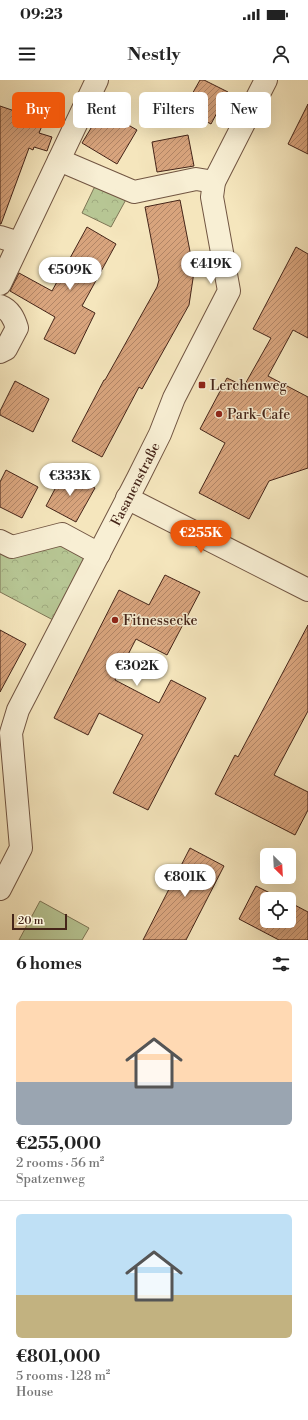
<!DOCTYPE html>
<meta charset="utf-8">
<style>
body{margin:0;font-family:"Libre Bodoni",serif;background:#f2f2f2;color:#222;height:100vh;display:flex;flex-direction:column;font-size:15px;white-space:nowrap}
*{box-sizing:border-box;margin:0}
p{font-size:13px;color:#767676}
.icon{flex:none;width:22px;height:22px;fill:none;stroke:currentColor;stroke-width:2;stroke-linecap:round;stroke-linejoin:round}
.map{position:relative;height:860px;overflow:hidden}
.details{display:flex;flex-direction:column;background:#fff;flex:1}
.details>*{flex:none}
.hud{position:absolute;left:12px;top:12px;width:284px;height:36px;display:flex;gap:8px}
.needle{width:26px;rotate:156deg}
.controls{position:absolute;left:260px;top:768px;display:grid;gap:8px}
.controls a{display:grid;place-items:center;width:36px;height:36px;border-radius:6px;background:#fff;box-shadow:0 4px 16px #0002;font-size:20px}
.scale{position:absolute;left:12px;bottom:10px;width:55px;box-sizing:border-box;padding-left:4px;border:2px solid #452519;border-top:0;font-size:11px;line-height:14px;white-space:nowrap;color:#452519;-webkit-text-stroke:3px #f8efd4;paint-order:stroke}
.price{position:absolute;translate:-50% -34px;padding:0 9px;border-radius:14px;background:#fff;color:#222;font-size:13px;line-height:26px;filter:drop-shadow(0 1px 2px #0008)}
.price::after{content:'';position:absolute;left:50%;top:24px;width:12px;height:9px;margin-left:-6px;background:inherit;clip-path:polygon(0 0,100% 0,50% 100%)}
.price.on{background:#ea580c;color:#fff}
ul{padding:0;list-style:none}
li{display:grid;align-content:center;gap:8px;height:212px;padding:0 16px}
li+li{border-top:1px solid #e0e0e0}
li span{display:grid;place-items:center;height:124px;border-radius:6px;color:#555}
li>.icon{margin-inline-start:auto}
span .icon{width:72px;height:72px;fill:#fffc;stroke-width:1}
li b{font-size:17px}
h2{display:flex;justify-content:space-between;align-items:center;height:48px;padding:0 16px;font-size:17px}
.tag{padding:0 14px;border-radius:6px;background:#fff;box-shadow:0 4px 16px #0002;font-size:14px;line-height:36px}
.tag.on{background:#ea580c;color:#fff}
.status{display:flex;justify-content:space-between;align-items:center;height:28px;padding:0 20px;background:#fff;direction:ltr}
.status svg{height:11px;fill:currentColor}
header{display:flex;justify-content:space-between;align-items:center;height:52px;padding:0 16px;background:#fff;font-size:18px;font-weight:700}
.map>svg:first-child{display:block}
.grass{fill:#b7c694;stroke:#7e7656}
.forest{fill:url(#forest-crowns);stroke:#7e7656}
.building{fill:url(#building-hatch);stroke:#452519}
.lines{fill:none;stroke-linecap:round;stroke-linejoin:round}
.minor-casing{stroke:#715542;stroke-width:24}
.minor{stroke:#f8efd4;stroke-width:22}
.poi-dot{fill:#8f2418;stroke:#f8efd4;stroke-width:1.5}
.labels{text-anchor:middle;stroke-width:3;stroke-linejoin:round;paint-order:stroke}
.poi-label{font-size:14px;fill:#452519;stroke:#f8efd4;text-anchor:start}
.street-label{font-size:14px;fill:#452519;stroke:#f8efd4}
</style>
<div class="status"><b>09:23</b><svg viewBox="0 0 49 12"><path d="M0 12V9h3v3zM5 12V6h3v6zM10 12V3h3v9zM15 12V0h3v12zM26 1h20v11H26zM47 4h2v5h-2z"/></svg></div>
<header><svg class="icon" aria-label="menu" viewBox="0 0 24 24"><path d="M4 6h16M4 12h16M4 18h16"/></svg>Nestly<svg class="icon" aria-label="person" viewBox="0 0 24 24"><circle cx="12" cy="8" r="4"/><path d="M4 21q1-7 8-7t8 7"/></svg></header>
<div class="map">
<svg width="308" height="860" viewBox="0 0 308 860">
<defs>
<pattern id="forest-crowns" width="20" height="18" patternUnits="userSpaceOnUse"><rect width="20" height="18" fill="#b7c694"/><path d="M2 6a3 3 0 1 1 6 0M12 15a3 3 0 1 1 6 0" fill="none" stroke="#9faa7f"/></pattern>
<pattern id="building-hatch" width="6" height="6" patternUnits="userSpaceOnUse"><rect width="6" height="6" fill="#d8a47d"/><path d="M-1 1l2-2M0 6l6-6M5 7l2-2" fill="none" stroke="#b18566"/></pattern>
</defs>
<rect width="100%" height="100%" fill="#f5e6bd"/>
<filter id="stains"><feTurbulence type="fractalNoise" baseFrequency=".005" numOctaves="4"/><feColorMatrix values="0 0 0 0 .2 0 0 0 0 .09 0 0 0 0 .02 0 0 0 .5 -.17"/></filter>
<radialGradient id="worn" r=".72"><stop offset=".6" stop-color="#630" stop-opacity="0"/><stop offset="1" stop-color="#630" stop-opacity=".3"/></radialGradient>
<!-- grass -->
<polygon class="grass" points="40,821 89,848 82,860 19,860"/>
<!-- forest -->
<g class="forest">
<polygon points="102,104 129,114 111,147 82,133 94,108"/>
<polygon points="59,461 89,477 55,541 0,512 0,469"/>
</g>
<!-- building -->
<g class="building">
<polygon points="200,0 204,0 228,12 211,44 186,31 186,25"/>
<polygon points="308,24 308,74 288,64"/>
<polygon points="0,26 44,41 39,53 52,57 47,71 34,67 33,70 29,68 1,144 0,144"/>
<polygon points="102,30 137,50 117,84 82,63"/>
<polygon points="188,55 194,86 157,92 152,62"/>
<polygon points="180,120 194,192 189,225 142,309 139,307 102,377 72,361 104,300 105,300 157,207 159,200 145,127"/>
<polygon points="87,147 116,164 82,226 95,233 75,274 44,259 55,237 10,211 19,193 52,211"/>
<polygon points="296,167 308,174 308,258 293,250 268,296 308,317 308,388 269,401 249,439 199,413 225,363 200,349 227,298 244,306 271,258 253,249"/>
<polygon points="15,301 49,319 33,352 0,335 0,331"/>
<polygon points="6,390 38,407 22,438 0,427 0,402"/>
<polygon points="64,392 95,408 76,442 46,426"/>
<polygon points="165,495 200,512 167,575 136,559 115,600 159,623 171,600 206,618 148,730 113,713 143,655 99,633 88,655 54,638 119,510 149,525"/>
<polygon points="308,545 308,631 274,695 308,712 308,730 295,755 215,714 235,675 238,677"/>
<polygon points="0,550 26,564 0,612"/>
<polygon points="190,768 224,786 186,860 143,860"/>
<polygon points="256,806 282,819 267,819 267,841 289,841 289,822 308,832 308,860 279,860 239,839"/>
</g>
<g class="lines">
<!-- minor casing -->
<g class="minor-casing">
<g id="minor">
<polyline points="59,80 134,112 196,99 214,102"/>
<polyline points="0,157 19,163"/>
<polyline points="0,204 97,0"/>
<path d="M 0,226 C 10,230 14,238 17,248 L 6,269 L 0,272"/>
<polyline points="127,418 308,510"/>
<polyline points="0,461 12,467 62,454 99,474"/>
<polyline points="0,809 21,768 11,653 18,630 138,398 160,354 174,318 229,211 212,117 214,102 266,0"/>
</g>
</g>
<!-- minor -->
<use href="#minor" class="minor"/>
</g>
<!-- markers -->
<g class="poi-dot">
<rect x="198" y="301" width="8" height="8" rx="2"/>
<circle cx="219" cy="334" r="4"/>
<circle cx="115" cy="540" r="4"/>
</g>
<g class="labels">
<!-- poi labels -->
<g class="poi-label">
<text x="210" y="310">Lerchenweg</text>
<text x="227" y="339">Park-Cafe</text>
<text x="123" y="545">Fitnessecke</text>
</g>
<!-- street labels -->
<g class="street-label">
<text transform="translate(135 404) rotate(-63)" y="5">Fasanenstraße</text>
</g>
</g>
<rect width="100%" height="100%" filter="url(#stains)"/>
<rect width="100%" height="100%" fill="url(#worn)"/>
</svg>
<div class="controls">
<a><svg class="needle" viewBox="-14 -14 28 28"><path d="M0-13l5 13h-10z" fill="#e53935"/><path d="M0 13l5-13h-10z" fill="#767676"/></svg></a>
<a><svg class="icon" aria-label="locate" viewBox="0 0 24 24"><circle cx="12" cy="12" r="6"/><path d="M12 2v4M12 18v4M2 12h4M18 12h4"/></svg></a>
</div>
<div class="scale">20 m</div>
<b class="price" style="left:211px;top:205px">€419K</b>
<b class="price" style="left:70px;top:211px">€509K</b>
<b class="price" style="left:70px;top:417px">€333K</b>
<b class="price on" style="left:201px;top:474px">€255K</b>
<b class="price" style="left:137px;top:607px">€302K</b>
<b class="price" style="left:185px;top:818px">€801K</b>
<div class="hud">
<a class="tag on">Buy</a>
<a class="tag">Rent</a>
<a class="tag">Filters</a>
<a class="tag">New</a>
</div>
</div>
<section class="details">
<h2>6 homes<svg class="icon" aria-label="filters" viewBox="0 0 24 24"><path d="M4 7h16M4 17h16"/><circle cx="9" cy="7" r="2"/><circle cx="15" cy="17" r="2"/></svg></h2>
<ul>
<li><span style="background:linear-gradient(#ffd9b3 65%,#9aa5b1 0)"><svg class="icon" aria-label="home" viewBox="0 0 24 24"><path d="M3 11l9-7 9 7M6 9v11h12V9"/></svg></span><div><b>€255,000</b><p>2 rooms · 56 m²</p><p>Spatzenweg</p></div></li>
<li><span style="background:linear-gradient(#bfe0f5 65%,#c2b280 0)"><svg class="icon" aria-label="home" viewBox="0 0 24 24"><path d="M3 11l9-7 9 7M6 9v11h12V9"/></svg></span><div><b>€801,000</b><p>5 rooms · 128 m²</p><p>House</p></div></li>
</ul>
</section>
